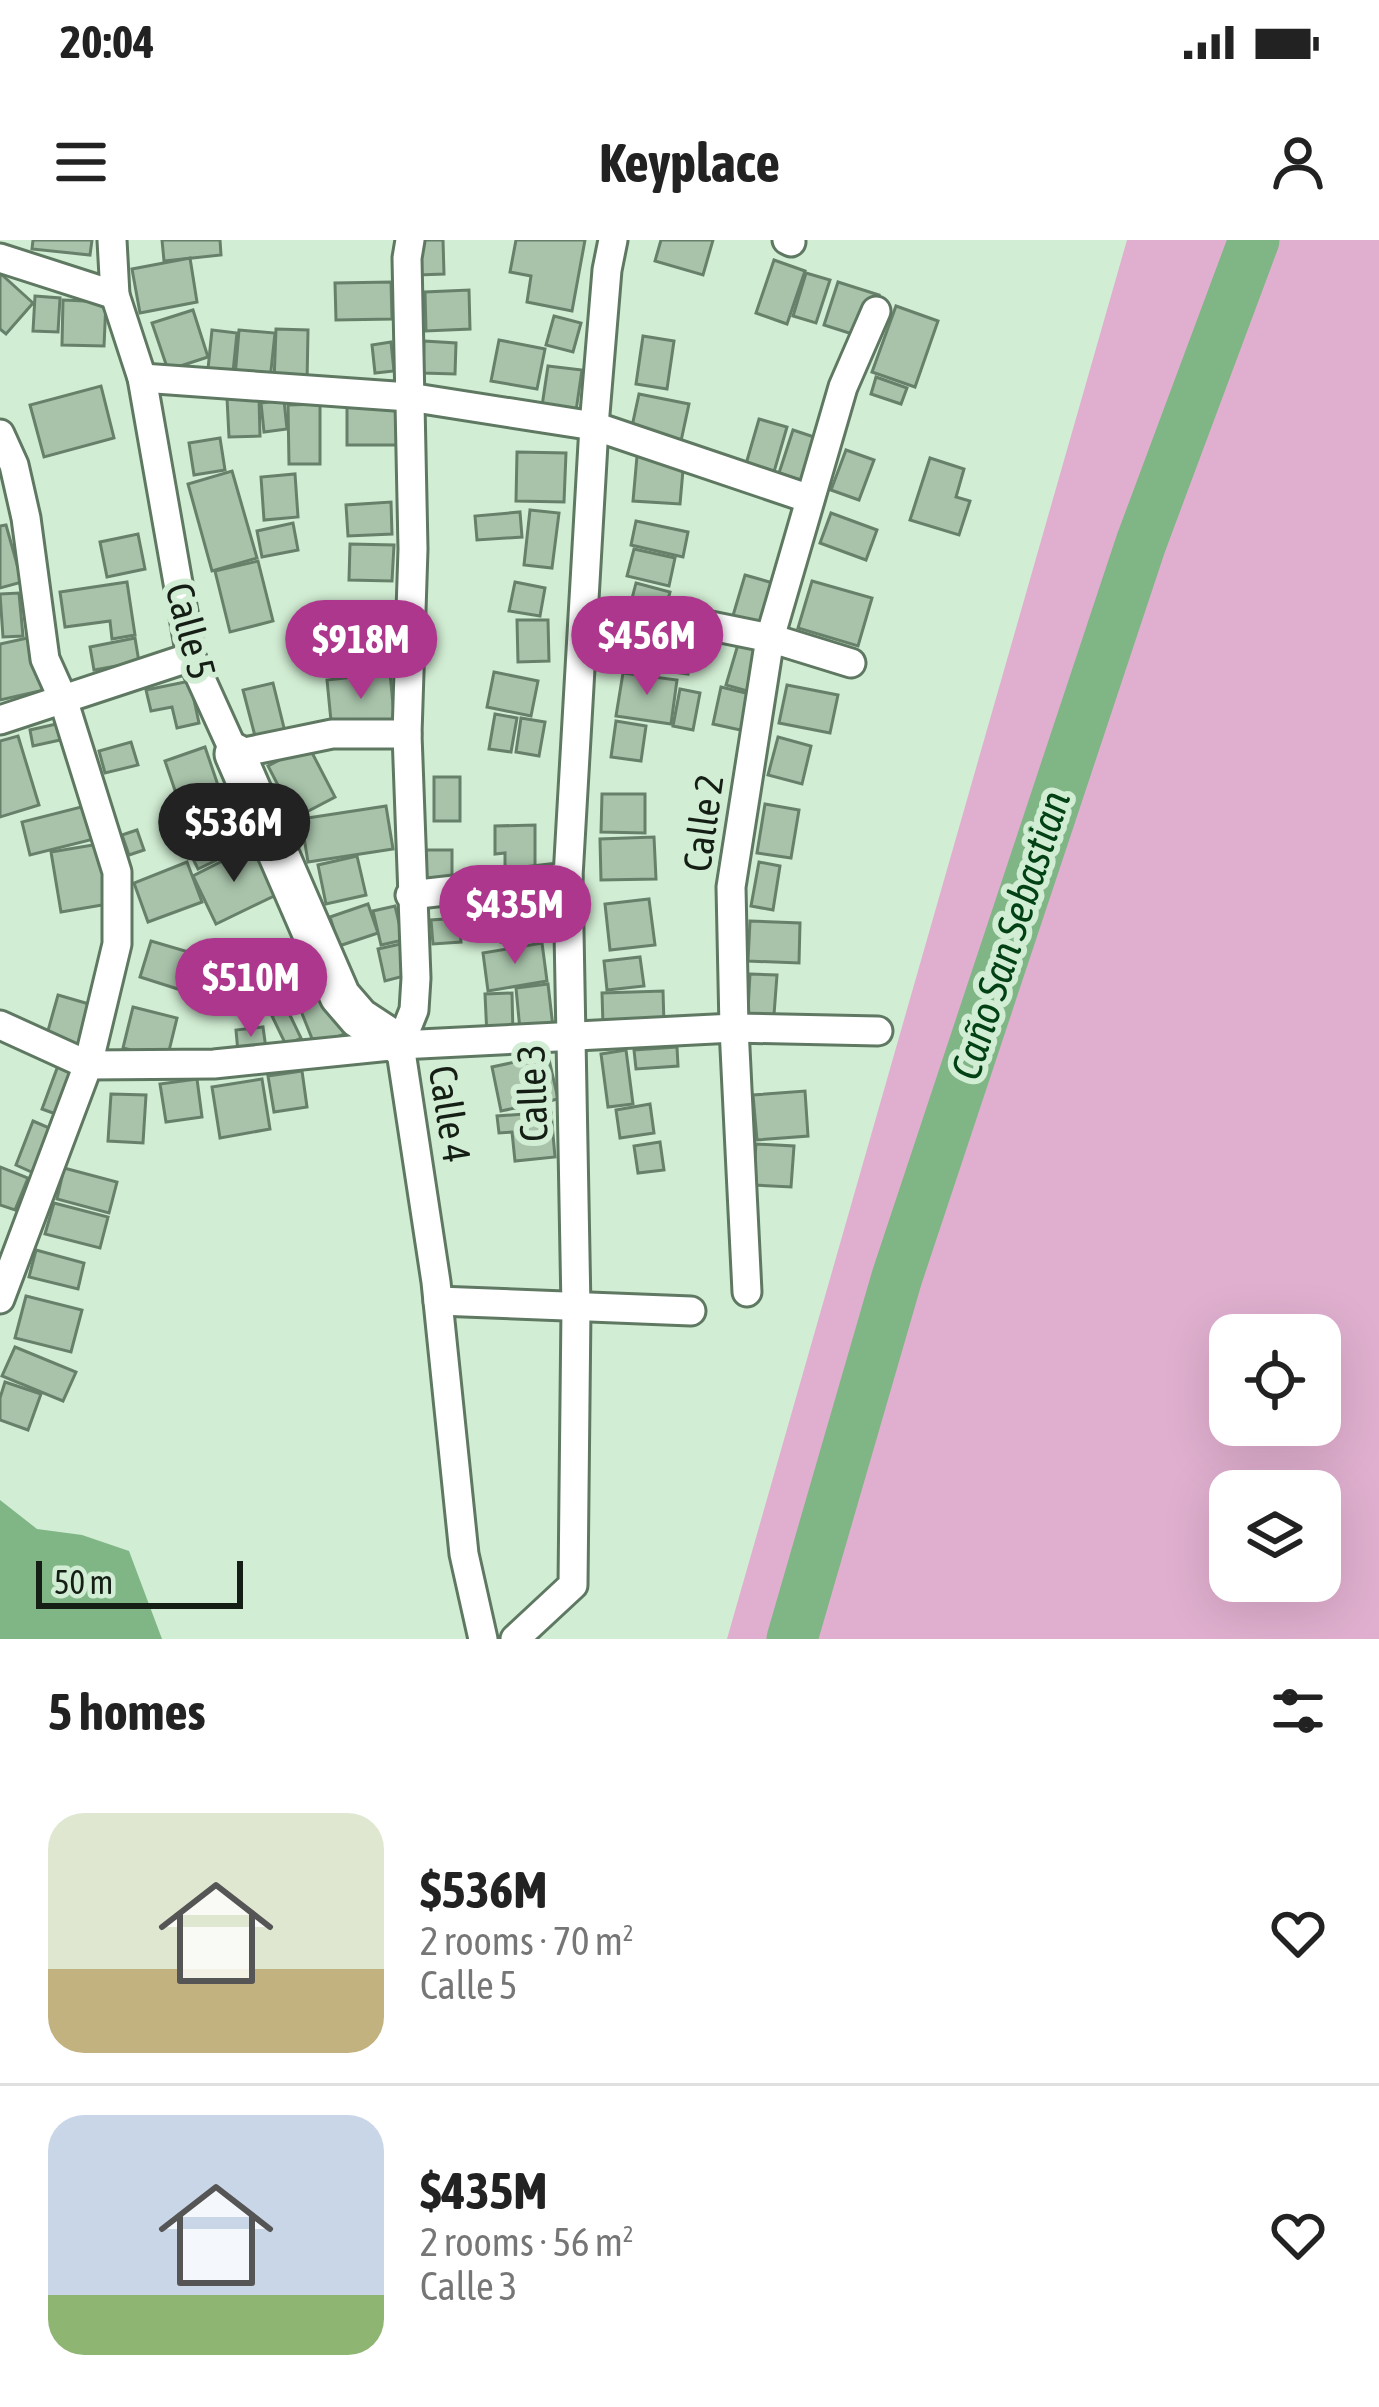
<!DOCTYPE html>
<meta charset="utf-8">
<style>
body{margin:0;font-family:"Asap Condensed",sans-serif;background:#f6f6f6;color:#222;height:100vh;display:flex;flex-direction:column;font-size:45px;white-space:nowrap}
*{box-sizing:border-box;margin:0}
p{font-size:39px;color:#767676}
.icon{flex:none;width:66px;height:66px;fill:none;stroke:currentColor;stroke-width:2;stroke-linecap:round;stroke-linejoin:round}
.map{position:relative;height:1399px;overflow:hidden}
.details{display:flex;flex-direction:column;background:#fff;flex:1}
.details>*{flex:none}
.fabs{position:absolute;left:1209px;top:1074px;display:grid;gap:24px}
.fabs a{display:grid;place-items:center;width:132px;height:132px;border-radius:24px;background:#fff;box-shadow:0 12px 48px #0002;font-size:60px}
.scale{position:absolute;left:36px;bottom:30px;width:207px;box-sizing:border-box;padding-left:12px;border:6px solid #141e15;border-top:0;font-size:33px;line-height:42px;white-space:nowrap;color:#141e15;-webkit-text-stroke:9px #d1edd3;paint-order:stroke}
.price{position:absolute;translate:-50% -102px;padding:0 27px;border-radius:42px;background:#ae378e;color:#fff;font-size:39px;line-height:78px;filter:drop-shadow(0 3px 6px #0008)}
.price::after{content:'';position:absolute;left:50%;top:72px;width:36px;height:27px;margin-left:-18px;background:inherit;clip-path:polygon(0 0,100% 0,50% 100%)}
.price.current{background:#222;color:#fff}
ul{padding:0;list-style:none}
li{display:flex;align-items:center;gap:36px;height:300px;padding:0 48px}
li+li{border-top:3px solid #e0e0e0}
li span{display:grid;place-items:center;flex:none;width:336px;height:240px;border-radius:36px;color:#555}
li>.icon{margin-inline-start:auto}
span .icon{width:144px;height:144px;fill:#fffc;stroke-width:1}
li b{font-size:51px}
h2{display:flex;justify-content:space-between;align-items:center;height:144px;padding:0 48px;font-size:51px}
.status{display:flex;justify-content:space-between;align-items:center;height:84px;padding:0 60px;background:#fff;direction:ltr}
.status svg{height:33px;fill:currentColor}
header{display:flex;justify-content:space-between;align-items:center;height:156px;padding:0 48px;background:#fff;font-size:54px;font-weight:700}
.map>svg:first-child{display:block}
.green{fill:#e0afcf;fill-rule:evenodd}
.water{fill:#80b586}
.lines{fill:none;stroke-linecap:round;stroke-linejoin:round}
.river{stroke:#80b586;stroke-width:51}
.building{fill:#a8c3aa;stroke:#67806a;stroke-width:3}
.street-casing{stroke:#5f7862;stroke-width:33}
.secondary-casing{stroke:#5f7862;stroke-width:45}
.street{stroke:#fff;stroke-width:27}
.secondary{stroke:#fff;stroke-width:39}
.labels{text-anchor:middle;stroke-width:12;stroke-linejoin:round;paint-order:stroke}
.street-label{font-size:39px;fill:#141e15;stroke:#d1edd3}
.water-label{font-size:42px;font-style:italic;fill:#014114;stroke:#d1edd3}
</style>
<div class="status"><b>20:04</b><svg viewBox="0 0 49 12"><path d="M0 12V9h3v3zM5 12V6h3v6zM10 12V3h3v9zM15 12V0h3v12zM26 1h20v11H26zM47 4h2v5h-2z"/></svg></div>
<header><svg class="icon" aria-label="menu" viewBox="0 0 24 24"><path d="M4 6h16M4 12h16M4 18h16"/></svg>Keyplace<svg class="icon" aria-label="person" viewBox="0 0 24 24"><circle cx="12" cy="8" r="4"/><path d="M4 21q1-7 8-7t8 7"/></svg></header>
<div class="map">
<svg width="1379" height="1399" viewBox="0 0 1379 1399">
<rect width="100%" height="100%" fill="#d1edd3"/>
<!-- green -->
<path class="green" d="M 1127,0 L 1379,0 L 1379,1399 L 727,1399 ZM 1230,1095 L 1320,1095 L 1320,1185 L 1230,1185 ZM 1230,1251 L 1320,1251 L 1320,1341 L 1230,1341 Z"/>
<!-- water -->
<polygon class="water" points="0,1260 37,1289 82,1295 129,1311 162,1399 0,1399"/>
<g class="lines">
<!-- river -->
<polyline class="river" points="792,1399 897,1037 1141,303 1254,0"/>
</g>
<!-- building -->
<g class="building">
<polygon points="33,0 92,0 90,15 32,9"/>
<polygon points="162,0 220,0 221,15 164,21"/>
<polygon points="417,0 443,0 444,34 418,35"/>
<polygon points="516,0 585,0 572,71 527,62 531,36 510,32"/>
<polygon points="661,0 713,0 703,35 655,21"/>
<polygon points="190,18 197,62 140,73 132,29"/>
<polygon points="774,20 805,31 787,84 756,73"/>
<polygon points="0,33 33,63 6,94 0,89"/>
<polygon points="806,33 830,40 816,83 793,76"/>
<polygon points="391,42 392,79 336,80 335,43"/>
<polygon points="838,42 879,55 865,98 824,85"/>
<polygon points="469,50 470,89 426,91 425,52"/>
<polygon points="35,56 60,58 58,92 33,91"/>
<polygon points="63,60 106,62 104,106 62,105"/>
<polygon points="896,66 938,81 915,147 872,132"/>
<polygon points="193,70 208,117 168,130 152,83"/>
<polygon points="554,76 581,83 573,112 546,105"/>
<polygon points="276,89 308,90 307,143 274,142"/>
<polygon points="212,90 237,93 233,132 208,129"/>
<polygon points="239,90 275,93 270,140 235,137"/>
<polygon points="643,96 674,101 667,149 636,144"/>
<polygon points="499,100 545,109 537,149 491,141"/>
<polygon points="424,101 456,103 455,134 423,133"/>
<polygon points="391,102 394,131 375,133 372,105"/>
<polygon points="548,126 582,130 576,171 542,166"/>
<polygon points="876,137 907,148 901,164 871,154"/>
<polygon points="101,146 114,198 44,217 30,165"/>
<polygon points="639,154 689,164 681,201 631,191"/>
<polygon points="259,157 260,196 229,197 227,158"/>
<polygon points="284,160 287,189 264,192 261,163"/>
<polygon points="320,164 320,224 289,224 288,165"/>
<polygon points="347,164 403,164 402,205 347,205"/>
<polygon points="759,179 787,187 774,232 746,224"/>
<polygon points="793,190 823,200 809,243 779,233"/>
<polygon points="220,198 225,230 194,235 189,203"/>
<polygon points="846,210 874,220 859,260 831,250"/>
<polygon points="517,212 566,213 564,262 516,261"/>
<polygon points="637,216 684,219 680,264 633,261"/>
<polygon points="930,218 964,229 956,257 970,261 959,295 910,280"/>
<polygon points="232,231 257,318 212,331 188,244"/>
<polygon points="295,234 298,277 264,280 261,237"/>
<polygon points="391,262 392,294 348,296 346,265"/>
<polygon points="530,270 559,273 552,328 524,325"/>
<polygon points="520,272 522,297 477,300 475,276"/>
<polygon points="831,273 877,290 866,320 820,303"/>
<polygon points="636,281 688,292 683,317 631,305"/>
<polygon points="293,283 298,310 262,317 257,291"/>
<polygon points="6,285 22,342 0,348 0,286"/>
<polygon points="138,294 145,329 107,337 100,302"/>
<polygon points="350,304 394,305 392,341 349,340"/>
<polygon points="634,309 675,318 669,346 627,336"/>
<polygon points="258,321 273,381 230,392 215,331"/>
<polygon points="745,335 780,345 766,389 732,379"/>
<polygon points="812,341 872,358 858,406 798,388"/>
<polygon points="127,342 135,395 112,399 110,381 65,387 60,352"/>
<polygon points="515,342 545,348 540,376 509,371"/>
<polygon points="636,343 670,352 662,382 628,374"/>
<polygon points="19,353 23,396 3,397 0,354"/>
<polygon points="517,380 548,380 549,421 518,422"/>
<polygon points="356,385 390,388 387,425 353,421"/>
<polygon points="628,389 693,397 688,434 623,425"/>
<polygon points="32,397 44,450 0,460 0,404"/>
<polygon points="135,398 139,422 94,430 90,407"/>
<polygon points="739,401 771,410 758,454 726,445"/>
<polygon points="494,432 538,441 531,476 487,467"/>
<polygon points="390,433 395,485 332,491 327,440"/>
<polygon points="623,433 677,440 671,484 616,476"/>
<polygon points="190,441 199,483 177,488 172,467 151,471 146,450"/>
<polygon points="273,443 285,492 256,500 243,450"/>
<polygon points="787,445 838,455 830,493 779,483"/>
<polygon points="721,447 754,455 745,491 713,484"/>
<polygon points="680,449 700,453 693,490 673,486"/>
<polygon points="495,474 517,478 511,512 489,509"/>
<polygon points="521,478 545,482 539,516 516,512"/>
<polygon points="616,481 646,486 641,521 611,517"/>
<polygon points="65,482 69,498 33,506 30,490"/>
<polygon points="18,496 39,565 0,577 0,501"/>
<polygon points="778,497 811,506 802,544 768,535"/>
<polygon points="131,502 138,525 105,533 99,511"/>
<polygon points="308,505 335,557 295,578 268,526"/>
<polygon points="205,507 222,557 182,571 165,521"/>
<rect x="434" y="537" width="26" height="44"/>
<polygon points="602,554 645,554 645,593 601,592"/>
<polygon points="212,564 235,611 198,629 175,582"/>
<polygon points="765,564 799,570 791,618 757,613"/>
<polygon points="85,566 94,599 30,615 22,582"/>
<polygon points="386,566 393,609 308,622 301,579"/>
<polygon points="535,585 535,633 505,634 505,613 495,614 495,586"/>
<polygon points="137,590 144,610 129,615 122,595"/>
<polygon points="654,597 656,639 601,640 600,599"/>
<polygon points="99,604 108,664 61,672 51,612"/>
<polygon points="252,606 276,655 216,684 193,636"/>
<polygon points="425,610 452,610 452,640 426,640"/>
<polygon points="357,616 366,655 326,664 318,625"/>
<polygon points="187,622 202,662 148,682 134,643"/>
<polygon points="759,622 780,626 773,670 751,666"/>
<polygon points="538,647 542,698 501,702 497,651"/>
<polygon points="649,659 655,705 610,710 605,664"/>
<polygon points="368,664 378,693 339,706 330,677"/>
<polygon points="395,666 403,700 381,705 373,671"/>
<polygon points="459,678 461,702 433,704 431,680"/>
<polygon points="750,681 800,683 799,723 748,721"/>
<polygon points="305,697 315,718 275,738 265,717"/>
<polygon points="151,701 192,713 181,750 140,737"/>
<polygon points="405,703 412,734 385,741 378,709"/>
<polygon points="542,703 547,741 488,751 483,713"/>
<polygon points="640,717 644,746 607,750 604,721"/>
<polygon points="750,734 777,735 773,788 747,787"/>
<polygon points="548,744 553,787 520,790 516,748"/>
<polygon points="663,751 664,784 603,785 602,753"/>
<polygon points="331,753 347,793 315,806 299,766"/>
<polygon points="512,753 513,794 487,796 485,754"/>
<polygon points="58,755 103,768 89,817 44,805"/>
<polygon points="133,767 177,778 167,819 123,808"/>
<polygon points="287,769 301,798 286,805 272,776"/>
<polygon points="263,787 266,809 238,812 236,790"/>
<polygon points="677,807 678,826 636,829 634,810"/>
<polygon points="626,810 633,864 608,867 601,814"/>
<polygon points="548,815 558,859 501,871 492,827"/>
<polygon points="59,823 81,831 64,877 42,869"/>
<polygon points="302,831 307,867 274,872 268,836"/>
<polygon points="197,839 202,877 166,882 160,844"/>
<polygon points="262,839 270,889 220,898 212,847"/>
<polygon points="805,851 808,896 757,900 753,855"/>
<polygon points="111,854 146,855 143,903 108,901"/>
<polygon points="650,864 654,893 620,898 616,870"/>
<polygon points="551,872 555,917 515,921 512,892 499,893 497,876"/>
<polygon points="33,881 54,890 36,934 16,925"/>
<polygon points="660,902 664,930 638,933 634,906"/>
<polygon points="756,904 794,906 791,947 753,945"/>
<polygon points="0,927 28,938 15,970 0,965"/>
<polygon points="64,928 117,942 109,973 57,959"/>
<polygon points="54,963 108,977 100,1008 45,994"/>
<polygon points="36,1010 84,1023 78,1049 29,1037"/>
<polygon points="26,1056 82,1070 71,1112 15,1098"/>
<polygon points="15,1107 76,1132 63,1161 2,1136"/>
<polygon points="5,1142 41,1154 28,1190 0,1180 0,1158"/>
</g>
<g class="lines">
<!-- street casing -->
<g class="street-casing">
<g id="street">
<polyline points="112,0 115,55 142,138 191,417 235,514 332,494 407,494"/>
<polyline points="410,0 407,18 413,309 407,494 416,738 414,770 400,805 436,1042 464,1314 483,1399"/>
<polyline points="787,0 791,2"/>
<polyline points="0,18 115,55"/>
<polyline points="142,138 409,157 594,186 810,259"/>
<polyline points="0,194 14,225 26,278 45,419 63,459 117,632 117,704 88,825 0,1059"/>
<polyline points="652,374 770,398 851,423"/>
<polyline points="0,480 191,417"/>
<polyline points="410,655 568,637"/>
<polyline points="0,785 88,825 214,824 400,805 734,788 878,791"/>
<polyline points="747,1052 734,788 731,647 770,398 843,147 876,71"/>
<polyline points="438,1061 691,1071"/>
<polyline points="515,1399 573,1345 576,1068 568,637 594,186 607,30 613,0"/>
</g>
</g>
<!-- secondary casing -->
<g class="secondary-casing">
<polyline id="secondary" points="235,514 340,756 359,778 400,805"/>
</g>
<!-- street -->
<use href="#street" class="street"/>
<!-- secondary -->
<use href="#secondary" class="secondary"/>
</g>
<g class="labels">
<!-- street labels -->
<g class="street-label">
<text transform="translate(191 391) rotate(75)" y="14">Calle 5</text>
<text transform="translate(703 583) rotate(-82)" y="14">Calle 2</text>
<text transform="translate(532 853) rotate(-92)" y="14">Calle 3</text>
<text transform="translate(450 874) rotate(81)" y="14">Calle 4</text>
</g>
<!-- water labels -->
<g class="water-label">
<text transform="translate(1010 695) rotate(-72)" y="15">Caño San Sebastian</text>
</g>
</g>
</svg>
<div class="fabs">
<a><svg class="icon" aria-label="locate" viewBox="0 0 24 24"><circle cx="12" cy="12" r="6"/><path d="M12 2v4M12 18v4M2 12h4M18 12h4"/></svg></a>
<a><svg class="icon" aria-label="layers" viewBox="0 0 24 24"><path d="M12 4l9 5-9 5-9-5zM3 14l9 5 9-5"/></svg></a>
</div>
<div class="scale">50 m</div>
<b class="price" style="left:647px;top:458px">$456M</b>
<b class="price" style="left:361px;top:462px">$918M</b>
<b class="price current" style="left:234px;top:645px">$536M</b>
<b class="price" style="left:515px;top:727px">$435M</b>
<b class="price" style="left:251px;top:800px">$510M</b>
</div>
<section class="details">
<h2>5 homes<svg class="icon" aria-label="filters" viewBox="0 0 24 24"><path d="M4 7h16M4 17h16"/><circle cx="9" cy="7" r="2"/><circle cx="15" cy="17" r="2"/></svg></h2>
<ul>
<li><span style="background:linear-gradient(#dfe7d0 65%,#c2b280 0)"><svg class="icon" aria-label="home" viewBox="0 0 24 24"><path d="M3 11l9-7 9 7M6 9v11h12V9"/></svg></span><div><b>$536M</b><p>2 rooms · 70 m²</p><p>Calle 5</p></div><svg class="icon" aria-label="heart" viewBox="0 0 24 24"><path d="M12 20l-8-8c-3-5 5-10 8-4 3-6 11-1 8 4z"/></svg></li>
<li><span style="background:linear-gradient(#c9d6e8 75%,#8fb573 0)"><svg class="icon" aria-label="home" viewBox="0 0 24 24"><path d="M3 11l9-7 9 7M6 9v11h12V9"/></svg></span><div><b>$435M</b><p>2 rooms · 56 m²</p><p>Calle 3</p></div><svg class="icon" aria-label="heart" viewBox="0 0 24 24"><path d="M12 20l-8-8c-3-5 5-10 8-4 3-6 11-1 8 4z"/></svg></li>
</ul>
</section>
